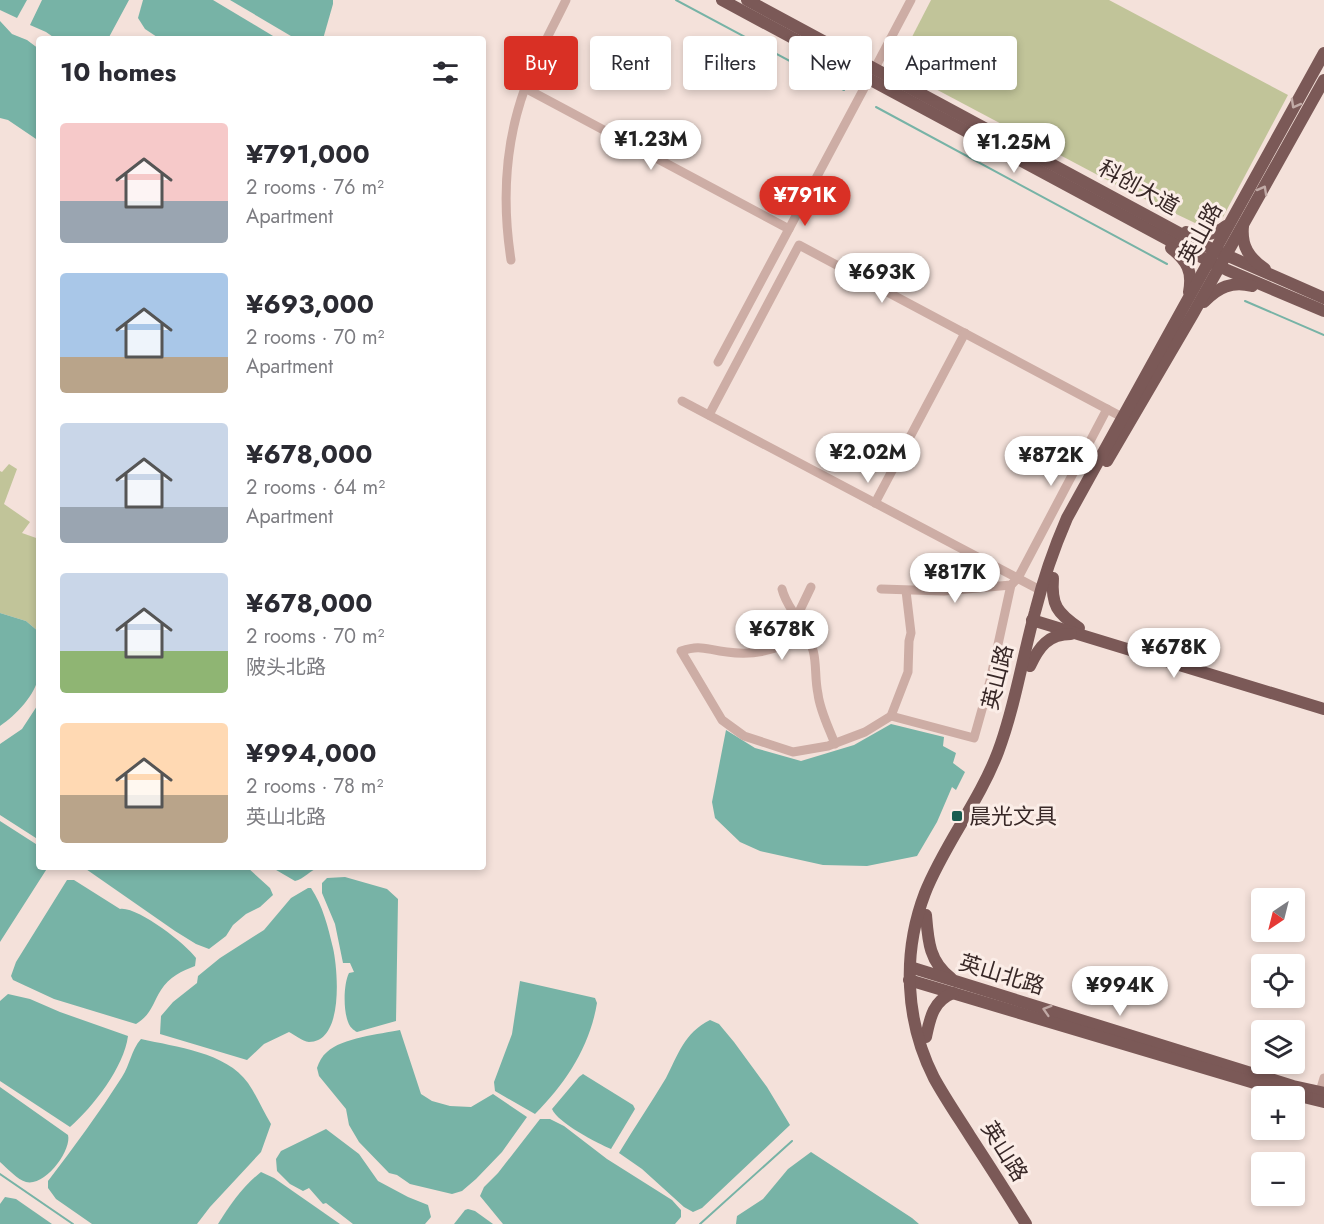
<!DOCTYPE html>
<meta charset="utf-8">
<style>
body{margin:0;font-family:Jost,"Noto Sans SC",sans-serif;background:#f2f2f3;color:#2b2b33;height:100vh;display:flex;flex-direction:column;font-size:22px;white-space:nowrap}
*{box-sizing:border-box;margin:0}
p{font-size:20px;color:#7c7c81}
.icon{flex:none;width:33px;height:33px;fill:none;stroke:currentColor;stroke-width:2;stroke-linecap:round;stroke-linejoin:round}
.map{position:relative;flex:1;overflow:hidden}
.details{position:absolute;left:36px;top:36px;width:450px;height:834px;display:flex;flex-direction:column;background:#fff;border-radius:6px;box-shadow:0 3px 9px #0003}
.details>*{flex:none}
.guide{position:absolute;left:504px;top:36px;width:570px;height:54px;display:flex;gap:12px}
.needle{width:39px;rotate:215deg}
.controls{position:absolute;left:1251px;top:888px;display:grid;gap:12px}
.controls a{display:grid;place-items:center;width:54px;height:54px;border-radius:6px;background:#fff;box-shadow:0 3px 9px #0003;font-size:30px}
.price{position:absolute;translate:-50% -51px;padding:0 14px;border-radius:21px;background:#fff;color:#222;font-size:20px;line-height:39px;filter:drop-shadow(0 2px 3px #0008)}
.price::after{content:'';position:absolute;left:50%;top:36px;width:18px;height:14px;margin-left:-9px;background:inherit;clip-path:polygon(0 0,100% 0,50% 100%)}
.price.selected{background:#d93025;color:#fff}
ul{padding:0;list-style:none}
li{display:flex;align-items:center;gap:18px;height:150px;padding:0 24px}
li span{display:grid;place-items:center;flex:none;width:168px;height:120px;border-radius:6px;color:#555}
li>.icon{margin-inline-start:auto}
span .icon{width:72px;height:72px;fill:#fffc;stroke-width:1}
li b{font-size:26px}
h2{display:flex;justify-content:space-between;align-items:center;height:72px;padding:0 24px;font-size:26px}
.chip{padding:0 21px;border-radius:6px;background:#fff;box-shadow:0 3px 9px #0003;font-size:21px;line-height:54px}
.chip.selected{background:#d93025;color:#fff}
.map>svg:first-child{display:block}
.green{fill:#c1c499}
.water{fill:#77b3a6}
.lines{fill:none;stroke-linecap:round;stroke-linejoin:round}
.stream{stroke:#77b3a6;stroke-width:2}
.minor{stroke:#cdada5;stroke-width:9}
.major{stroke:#7b5957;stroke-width:12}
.oneway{stroke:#c1aaa6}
.poi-dot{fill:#195d50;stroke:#fbede7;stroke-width:2}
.labels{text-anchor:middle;stroke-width:6;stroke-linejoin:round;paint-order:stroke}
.street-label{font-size:22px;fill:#382827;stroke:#fbede7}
.poi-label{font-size:22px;fill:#382827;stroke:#fbede7;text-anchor:start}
</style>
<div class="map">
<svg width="1324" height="1224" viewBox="0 0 1324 1224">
<rect width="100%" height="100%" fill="#f4e1da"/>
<!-- green -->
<g class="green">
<polygon points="931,0 1109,0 1288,95 1223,217 1210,226 1195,223 1126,190 896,68"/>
<polygon points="9,464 17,469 4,504 30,522 22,533 39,539 39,632 26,621 0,613 0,471 2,472"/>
</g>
<!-- water -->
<g class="water">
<polygon points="0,0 27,0 17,18 0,10"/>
<polygon points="42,0 129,0 108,39 56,39 46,32 30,25"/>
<polygon points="143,0 213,0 278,39 160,39 145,29 138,18"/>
<polygon points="230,0 333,0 333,4 323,39 296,39"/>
<polygon points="0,21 12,34 27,40 39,49 39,141 8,120 0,118"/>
<path d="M 0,613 L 26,621 L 39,632 C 39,646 41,661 39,674 C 36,695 16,715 0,726 Z"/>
<polygon points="39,703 39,840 0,815 0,744 22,729"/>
<polygon points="891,724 944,737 943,746 956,753 953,763 965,772 956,790 952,787 937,822 917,856 867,866 823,865 760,851 740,842 715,818 712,802 726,730 755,748 801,761 854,745"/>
<polygon points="0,821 39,846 39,867 48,867 0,942"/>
<polygon points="83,867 247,867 270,888 273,895 260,907 246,914 233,925 226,936 209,949 196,944 175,931"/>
<path d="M 271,867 L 320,867 C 310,870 304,879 295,881 Z"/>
<path d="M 345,877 L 387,889 L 398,899 L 396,1021 L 357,1032 C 356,1032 350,1027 350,1026 C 343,1015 343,985 349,973 L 354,972 L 350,963 L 343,963 L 335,924 L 322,893 L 322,883 L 327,878 Z"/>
<path d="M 67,880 L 74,880 L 120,909 C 137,906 186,944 196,958 L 195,966 C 182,971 169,977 161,990 C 152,1004 152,1014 136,1024 L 54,999 L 13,980 L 11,976 L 16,962 Z"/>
<path d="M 308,888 L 311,888 C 323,906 328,927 333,948 C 338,970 344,1042 309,1042 C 302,1041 295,1035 289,1032 L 264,1044 L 247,1060 L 160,1034 L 161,1016 L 173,1002 L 197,983 L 198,976 L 220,958 L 264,930 L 291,898 Z"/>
<path d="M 520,981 L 595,998 L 597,1003 C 590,1046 566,1083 535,1114 L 495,1091 L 494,1082 L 512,1034 Z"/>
<path d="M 8,994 L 30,999 L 60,1012 L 128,1036 C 124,1067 93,1107 70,1127 L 0,1081 L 0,1001 Z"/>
<path d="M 710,1020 L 719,1024 L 734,1042 L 767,1087 L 790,1125 L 702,1208 L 693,1212 L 684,1207 L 642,1169 L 619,1153 C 634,1128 651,1103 666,1078 C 678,1055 684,1033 710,1020 Z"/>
<path d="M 400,1030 L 421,1094 L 432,1101 L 450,1106 L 471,1107 L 493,1094 L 527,1117 L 502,1152 L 476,1179 L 462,1191 L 452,1194 L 410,1184 L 397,1175 L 389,1173 L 359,1142 L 349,1125 L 346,1109 L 319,1076 L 317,1068 C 319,1062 322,1056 327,1052 C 342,1038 380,1034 400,1030 Z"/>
<path d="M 141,1039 C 176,1047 226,1052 248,1083 C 257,1096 263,1111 271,1124 L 261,1152 L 210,1207 L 197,1224 L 92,1224 L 56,1199 L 48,1188 L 48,1181 C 74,1147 99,1113 122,1077 C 130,1065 131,1050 141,1039 Z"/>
<path d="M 583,1074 L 633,1105 L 635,1109 L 611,1149 C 597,1143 558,1123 552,1109 L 579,1077 Z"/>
<path d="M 0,1087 L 68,1135 C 72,1150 45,1187 26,1182 C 18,1180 7,1168 0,1162 Z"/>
<polygon points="540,1119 550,1119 564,1126 607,1159 672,1200 681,1210 681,1217 675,1224 503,1224 480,1196 484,1187 498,1173"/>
<polygon points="326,1129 359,1154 378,1181 408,1197 428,1205 431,1217 425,1224 353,1224 326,1203 323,1204 309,1188 303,1191 290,1184 277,1171 276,1159 281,1151"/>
<polygon points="811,1152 912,1218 919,1224 736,1224 737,1216 763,1199 788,1169"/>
<path d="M 261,1172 L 274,1178 L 340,1224 L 218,1224 C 230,1205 243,1186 261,1172 Z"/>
<polygon points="5,1197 16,1199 52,1224 0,1224 0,1204"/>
<polygon points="468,1209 475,1211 493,1224 454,1224 465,1210"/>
</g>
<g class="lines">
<!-- stream -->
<g class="stream">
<polyline points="676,0 844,90"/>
<polyline points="876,107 1167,264"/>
<polyline points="1245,301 1324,335"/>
<polyline points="0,1174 73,1224"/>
<polyline points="700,1224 792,1141"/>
</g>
<!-- minor -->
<g class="minor">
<polyline points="875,68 911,0"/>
<polyline points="525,88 789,229"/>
<path d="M 511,260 C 502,202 505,143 525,88 C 536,57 552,29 566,0"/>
<polyline points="718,362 869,79"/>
<polyline points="682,401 1040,590"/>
<polyline points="709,415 799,245 1122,417"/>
<polyline points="875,503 965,333"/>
<path d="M 782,589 C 786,606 798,615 803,632 C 781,650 755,656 727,652 C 706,650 702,644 681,651 L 722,720 L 744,736 L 793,752 L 828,746 L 865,732 L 891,716 L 908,672 L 909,641 L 911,633 L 906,591"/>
<polyline points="881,589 944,591 1011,585 1018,578 1107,409"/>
<polyline points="799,619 800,610 811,587"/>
<path d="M 803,632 C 820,651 813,671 818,694 C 820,711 829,728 835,744"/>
<polyline points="891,716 974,738 990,681 1011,585"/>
<polyline points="1318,1098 1324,1078"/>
</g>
<!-- major -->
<g class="major">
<polyline points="722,0 1189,251 1227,270 1324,311"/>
<polyline points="747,0 1194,241 1324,298"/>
<path d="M 1243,226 C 1241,246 1249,258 1265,269"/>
<path d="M 1186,232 C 1201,237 1213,236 1226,226"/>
<path d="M 1171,248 C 1187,261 1193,271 1189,292"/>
<path d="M 1204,302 C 1218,287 1232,281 1252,286"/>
<polyline points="1107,461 1193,314 1324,80"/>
<path d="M 1053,578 C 1051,605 1057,613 1079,628"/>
<polyline points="1032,620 1324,709"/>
<path d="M 1030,666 C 1039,647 1048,634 1071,634"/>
<path d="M 926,915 C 928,940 929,962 951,978"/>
<polyline points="910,967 1293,1086 1324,1093"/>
<polyline points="909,980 1291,1094 1324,1102"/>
<path d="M 926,1037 C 930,1018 933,1001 953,993"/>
<path d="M 1026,1224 C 1008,1195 989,1165 970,1136 C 958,1117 945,1098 934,1078 C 905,1021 902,953 925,893 C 944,845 979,802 998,752 C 1015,707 1022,659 1035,612 C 1043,580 1054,548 1067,518 L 1324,53"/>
</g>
</g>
<!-- one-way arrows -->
<defs><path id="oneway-chevron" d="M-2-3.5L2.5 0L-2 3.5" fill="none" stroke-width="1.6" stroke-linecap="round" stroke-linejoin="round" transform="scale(1.5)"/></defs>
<g class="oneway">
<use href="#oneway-chevron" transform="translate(1295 104) rotate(119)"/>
<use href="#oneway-chevron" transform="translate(1263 190) rotate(-61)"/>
<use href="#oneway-chevron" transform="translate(1047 1010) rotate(-163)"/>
</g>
<!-- markers -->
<rect class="poi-dot" x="951" y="810" width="12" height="12" rx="3"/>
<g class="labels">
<!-- street labels -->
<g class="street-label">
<text transform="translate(1139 187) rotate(29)" y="8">科创大道</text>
<text transform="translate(1200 233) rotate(-62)" y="8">英山路</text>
<text transform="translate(997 677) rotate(-76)" y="8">英山路</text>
<text transform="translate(1002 974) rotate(17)" y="8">英山北路</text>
<text transform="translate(1005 1151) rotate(58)" y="8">英山路</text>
</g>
<!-- poi labels -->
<g class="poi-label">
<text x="969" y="824">晨光文具</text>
</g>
</g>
</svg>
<div class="controls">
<a><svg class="needle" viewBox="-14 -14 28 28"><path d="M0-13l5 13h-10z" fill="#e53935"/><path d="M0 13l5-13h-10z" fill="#7c7c81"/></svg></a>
<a><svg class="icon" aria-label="locate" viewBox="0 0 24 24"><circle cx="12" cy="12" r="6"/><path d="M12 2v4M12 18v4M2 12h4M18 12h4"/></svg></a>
<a><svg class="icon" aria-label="layers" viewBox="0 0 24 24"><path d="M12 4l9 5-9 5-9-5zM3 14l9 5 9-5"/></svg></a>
<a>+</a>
<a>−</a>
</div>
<b class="price" style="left:651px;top:171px">¥1.23M</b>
<b class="price" style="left:1014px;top:174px">¥1.25M</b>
<b class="price selected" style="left:805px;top:227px">¥791K</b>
<b class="price" style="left:882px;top:304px">¥693K</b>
<b class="price" style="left:868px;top:484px">¥2.02M</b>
<b class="price" style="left:1051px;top:487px">¥872K</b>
<b class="price" style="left:955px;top:604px">¥817K</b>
<b class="price" style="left:782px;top:661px">¥678K</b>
<b class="price" style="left:1174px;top:679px">¥678K</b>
<b class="price" style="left:1120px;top:1017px">¥994K</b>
<div class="guide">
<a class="chip selected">Buy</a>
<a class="chip">Rent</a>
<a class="chip">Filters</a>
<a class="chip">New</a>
<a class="chip">Apartment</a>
</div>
<section class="details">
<h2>10 homes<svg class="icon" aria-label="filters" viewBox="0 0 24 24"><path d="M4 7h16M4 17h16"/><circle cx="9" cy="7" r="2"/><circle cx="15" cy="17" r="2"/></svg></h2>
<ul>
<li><span style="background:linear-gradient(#f6c9c9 65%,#9aa5b1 0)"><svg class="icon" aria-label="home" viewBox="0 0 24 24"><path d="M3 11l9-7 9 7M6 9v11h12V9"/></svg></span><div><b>¥791,000</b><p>2 rooms · 76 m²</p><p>Apartment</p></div></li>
<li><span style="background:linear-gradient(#a9c7e8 70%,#b9a48a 0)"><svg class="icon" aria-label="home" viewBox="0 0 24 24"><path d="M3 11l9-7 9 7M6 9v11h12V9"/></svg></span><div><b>¥693,000</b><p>2 rooms · 70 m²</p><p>Apartment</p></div></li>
<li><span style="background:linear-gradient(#c9d6e8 70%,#9aa5b1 0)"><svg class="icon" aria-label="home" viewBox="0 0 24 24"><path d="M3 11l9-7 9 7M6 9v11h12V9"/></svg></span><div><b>¥678,000</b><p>2 rooms · 64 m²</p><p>Apartment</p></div></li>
<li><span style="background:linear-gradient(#c9d6e8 65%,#8fb573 0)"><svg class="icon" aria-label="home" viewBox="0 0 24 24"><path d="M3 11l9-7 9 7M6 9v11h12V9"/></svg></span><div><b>¥678,000</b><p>2 rooms · 70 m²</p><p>陂头北路</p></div></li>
<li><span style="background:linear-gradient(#ffd9b3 60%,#b9a48a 0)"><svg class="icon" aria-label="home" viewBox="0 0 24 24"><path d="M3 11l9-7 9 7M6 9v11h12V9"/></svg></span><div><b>¥994,000</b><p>2 rooms · 78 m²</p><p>英山北路</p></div></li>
</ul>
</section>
</div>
